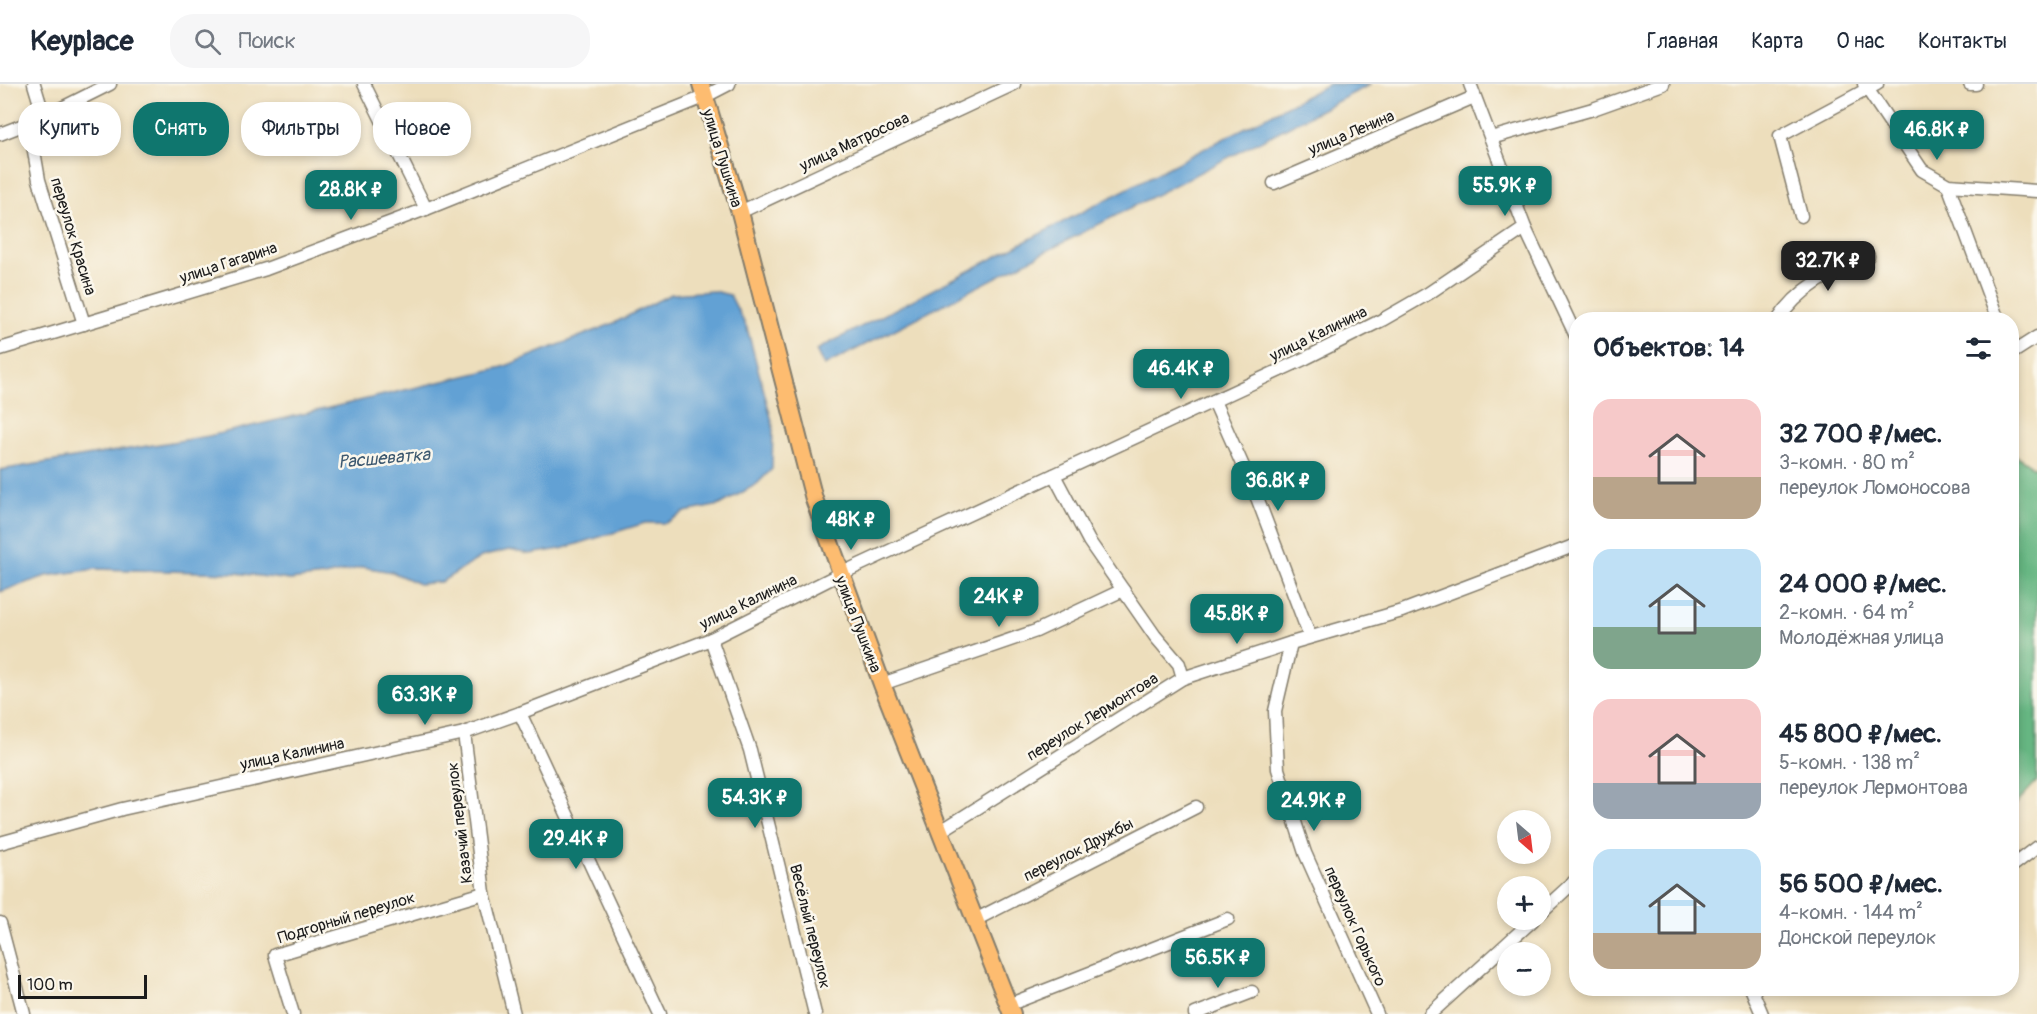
<!DOCTYPE html>
<html lang="ru">
<meta charset="utf-8">
<style>
body{margin:0;font-family:Pangolin,sans-serif;background:#f6f6f7;color:#1f2937;height:100vh;display:flex;flex-direction:column;font-size:22px;white-space:nowrap}
*{box-sizing:border-box;margin:0}
p{font-size:20px;color:#747a83}
.icon{flex:none;width:33px;height:33px;fill:none;stroke:currentColor;stroke-width:2;stroke-linecap:round;stroke-linejoin:round}
.map{position:relative;flex:1;overflow:hidden}
.details{position:absolute;left:1569px;top:228px;width:450px;height:684px;display:flex;flex-direction:column;background:#fff;border-radius:24px;box-shadow:0 3px 9px #0003}
.details>*{flex:none}
.guide{position:absolute;left:18px;top:18px;width:570px;height:54px;display:flex;gap:12px}
.needle{width:39px;rotate:152deg}
.controls{position:absolute;left:1497px;top:726px;display:grid;gap:12px}
.controls a{display:grid;place-items:center;width:54px;height:54px;border-radius:50%;background:#fff;box-shadow:0 3px 9px #0003;font-size:30px}
.scale{position:absolute;left:18px;bottom:15px;width:129px;box-sizing:border-box;padding-left:6px;border:3px solid #1c1c1c;border-top:0;font-size:16px;line-height:21px;white-space:nowrap;color:#1c1c1c;-webkit-text-stroke:4px #fbf7ec;paint-order:stroke}
.price{position:absolute;translate:-50% -51px;padding:0 14px;border-radius:12px;background:#0f766e;color:#fff;font-size:20px;line-height:39px;filter:drop-shadow(0 2px 3px #0008)}
.price::after{content:'';position:absolute;left:50%;top:36px;width:18px;height:14px;margin-left:-9px;background:inherit;clip-path:polygon(0 0,100% 0,50% 100%)}
.price.on{background:#222;color:#fff}
ul{padding:0;list-style:none}
li{display:flex;align-items:center;gap:18px;height:150px;padding:0 24px}
li span{display:grid;place-items:center;flex:none;width:168px;height:120px;border-radius:18px;color:#555}
li>.icon{margin-inline-start:auto}
span .icon{width:72px;height:72px;fill:#fffc;stroke-width:1}
li b{font-size:26px}
h2{display:flex;justify-content:space-between;align-items:center;height:72px;padding:0 24px;font-size:26px}
.chip{padding:0 21px;border-radius:24px;background:#fff;box-shadow:0 3px 9px #0003;font-size:21px;line-height:54px}
.chip.on{background:#0f766e;color:#fff}
header{display:flex;align-items:center;gap:36px;box-sizing:border-box;height:84px;padding:0 30px;background:#fff;border-bottom:2px solid #e0e1e3}
header strong{font-size:28px}
nav{display:flex;gap:33px;margin-inline-start:auto;font-size:21px}
.search{width:420px;height:54px;background:#f6f6f7;display:flex;align-items:center;gap:15px;box-sizing:border-box;padding:0 21px;border-radius:24px;color:#747a83;font-size:22px}
.map>svg:first-child{display:block}
.forest{fill:#66b682;stroke:#41694f;stroke-width:1.5}
.water{fill:#62a1d4;stroke:#3f5e78;stroke-width:1.5}
.lines{fill:none;stroke-linecap:round;stroke-linejoin:round}
.minor-casing{stroke:#847d6c;stroke-width:15}
.major-casing{stroke:#847d6c;stroke-width:20}
.minor{stroke:#fff;stroke-width:12}
.major{stroke:#fdbc70;stroke-width:16}
.labels{text-anchor:middle;stroke-width:5;stroke-linejoin:round;paint-order:stroke}
.street-label{font-size:16px;fill:#1c1c1c;stroke:#fbf7ec}
.water-label{font-size:18px;font-style:italic;fill:#3c586f;stroke:#fbf7ec}
</style>
<header>
<strong>Keyplace</strong>
<div class="search"><svg class="icon" aria-label="search" viewBox="0 0 24 24"><circle cx="10" cy="10" r="6"/><path d="M15 15l6 6"/></svg>Поиск</div>
<nav><a>Главная</a><a>Карта</a><a>О нас</a><a>Контакты</a></nav>
</header>
<div class="map">
<svg width="2037" height="930" viewBox="0 0 2037 930">
<rect width="100%" height="100%" fill="#fbf7ec"/>
<filter id="ink" filterUnits="userSpaceOnUse"><feTurbulence type="fractalNoise" baseFrequency=".0167" numOctaves="2"/><feDisplacementMap in="SourceGraphic" scale="12" xChannelSelector="R" yChannelSelector="G"/><feConvolveMatrix kernelMatrix="1 2 1 2 8 2 1 2 1" color-interpolation-filters="sRGB"/></filter>
<filter id="wash" filterUnits="userSpaceOnUse"><feTurbulence type="fractalNoise" baseFrequency=".008" numOctaves="4" result="noise"/><feDisplacementMap in="SourceGraphic" scale="24" xChannelSelector="R" yChannelSelector="G"/><feGaussianBlur stdDeviation="1.35" result="paint"/><feColorMatrix in="noise" values="0 0 0 0 0 0 0 0 0 0 0 0 0 0 0 0 0 1.4 0 .05"/><feComposite in="paint" operator="in"/></filter>
<g filter="url(#wash)">
<rect width="100%" height="100%" fill="#eddebc"/>
<!-- forest -->
<polygon class="forest" points="2012,369 2035,384 2037,380 2037,697 2012,724"/>
<!-- water -->
<g class="water">
<polygon points="1329,0 1371,0 824,282 816,266"/>
<polygon points="713,207 730,211 747,244 773,341 772,385 757,400 720,421 685,428 666,439 645,439 561,465 530,470 509,466 481,473 441,498 419,500 392,488 363,483 324,492 290,496 236,489 96,485 46,492 0,508 0,386 209,352 503,283 614,239 671,210"/>
</g>
</g>
<g filter="url(#ink)">
<g class="lines">
<!-- minor casing -->
<g class="minor-casing">
<g id="minor">
<polyline points="34,0 44,33"/>
<polyline points="364,0 426,125"/>
<polyline points="1470,0 1525,144 1576,252"/>
<polyline points="1864,0 1922,86 1948,101 2037,107"/>
<polyline points="1970,0 1976,0"/>
<polyline points="29,38 39,96 84,240"/>
<polyline points="0,50 44,33 110,0"/>
<polyline points="1491,54 1593,25 1663,0"/>
<polyline points="1274,99 1474,13"/>
<polyline points="1948,101 1998,236"/>
<polyline points="740,128 1014,0"/>
<polyline points="1801,132 1780,52 1877,0"/>
<path d="M 1778,236 C 1800,202 1833,188 1868,172"/>
<polyline points="0,265 266,185 426,125 704,13 729,0"/>
<polyline points="2012,269 2037,253"/>
<polyline points="1214,317 1258,416 1310,553"/>
<polyline points="1054,391 1089,457 1155,552 1179,580 1183,594"/>
<polyline points="711,555 750,666 815,930"/>
<polyline points="1291,559 1275,627 1278,685 1305,769 1377,930"/>
<polyline points="882,600 1036,547 1123,506"/>
<polyline points="520,629 660,930"/>
<polyline points="464,649 484,809 514,930"/>
<polyline points="941,747 1183,594 1291,559 1402,527 1576,461"/>
<polyline points="0,759 122,725 464,649 520,629 711,555 840,490 1306,274 1382,236 1429,209 1525,144"/>
<polyline points="2012,782 2037,763"/>
<polyline points="1540,829 1576,796"/>
<polyline points="975,836 1196,723"/>
<polyline points="0,839 24,930"/>
<polyline points="1751,904 1762,930"/>
<polyline points="1008,921 1228,835"/>
<polyline points="293,930 275,871 484,809"/>
<polyline points="1195,930 1252,908"/>
<polyline points="1430,930 1533,836"/>
</g>
</g>
<!-- major casing -->
<g class="major-casing">
<polyline id="major" points="701,0 740,128 814,415 882,600 1012,930"/>
</g>
<!-- minor -->
<use href="#minor" class="minor"/>
<!-- major -->
<use href="#major" class="major"/>
</g>
</g>
<g class="labels">
<!-- street labels -->
<g class="street-label">
<text transform="translate(1351 48) rotate(-23)" y="6">улица Ленина</text>
<text transform="translate(854 57) rotate(-25)" y="6">улица Матросова</text>
<text transform="translate(723 74) rotate(73)" y="6">улица Пушкина</text>
<text transform="translate(74 152) rotate(73)" y="6">переулок Красина</text>
<text transform="translate(228 178) rotate(-18)" y="6">улица Гагарина</text>
<text transform="translate(1318 249) rotate(-26)" y="6">улица Калинина</text>
<text transform="translate(748 517) rotate(-26)" y="6">улица Калинина</text>
<text transform="translate(859 540) rotate(69)" y="6">улица Пушкина</text>
<text transform="translate(1092 632) rotate(-32)" y="6">переулок Лермонтова</text>
<text transform="translate(292 669) rotate(-12)" y="6">улица Калинина</text>
<text transform="translate(459 739) rotate(-97)" y="6">Казачий переулок</text>
<text transform="translate(1078 765) rotate(-27)" y="6">переулок Дружбы</text>
<text transform="translate(346 833) rotate(-17)" y="6">Подгорный переулок</text>
<text transform="translate(811 842) rotate(76)" y="6">Весёлый переулок</text>
<text transform="translate(1356 842) rotate(66)" y="6">переулок Горького</text>
</g>
<!-- water labels -->
<g class="water-label">
<text transform="translate(384 374) rotate(-5)" y="6">Расшеватка</text>
</g>
</g>
</svg>
<div class="controls">
<a><svg class="needle" viewBox="-14 -14 28 28"><path d="M0-13l5 13h-10z" fill="#e53935"/><path d="M0 13l5-13h-10z" fill="#747a83"/></svg></a>
<a>+</a>
<a>−</a>
</div>
<div class="scale">100 m</div>
<b class="price" style="left:1937px;top:77px">46.8K ₽</b>
<b class="price" style="left:1505px;top:133px">55.9K ₽</b>
<b class="price" style="left:351px;top:137px">28.8K ₽</b>
<b class="price on" style="left:1828px;top:208px">32.7K ₽</b>
<b class="price" style="left:1181px;top:316px">46.4K ₽</b>
<b class="price" style="left:1278px;top:428px">36.8K ₽</b>
<b class="price" style="left:851px;top:467px">48K ₽</b>
<b class="price" style="left:999px;top:544px">24K ₽</b>
<b class="price" style="left:1237px;top:561px">45.8K ₽</b>
<b class="price" style="left:425px;top:642px">63.3K ₽</b>
<b class="price" style="left:755px;top:745px">54.3K ₽</b>
<b class="price" style="left:1314px;top:748px">24.9K ₽</b>
<b class="price" style="left:576px;top:786px">29.4K ₽</b>
<b class="price" style="left:1218px;top:905px">56.5K ₽</b>
<div class="guide">
<a class="chip">Купить</a>
<a class="chip on">Снять</a>
<a class="chip">Фильтры</a>
<a class="chip">Новое</a>
</div>
<section class="details">
<h2>Объектов: 14<svg class="icon" aria-label="filters" viewBox="0 0 24 24"><path d="M4 7h16M4 17h16"/><circle cx="9" cy="7" r="2"/><circle cx="15" cy="17" r="2"/></svg></h2>
<ul>
<li><span style="background:linear-gradient(#f6c9c9 65%,#b9a48a 0)"><svg class="icon" aria-label="home" viewBox="0 0 24 24"><path d="M3 11l9-7 9 7M6 9v11h12V9"/></svg></span><div><b>32 700 ₽/мес.</b><p>3-комн. · 80 m²</p><p>переулок Ломоносова</p></div></li>
<li><span style="background:linear-gradient(#bfe0f5 65%,#7fa58c 0)"><svg class="icon" aria-label="home" viewBox="0 0 24 24"><path d="M3 11l9-7 9 7M6 9v11h12V9"/></svg></span><div><b>24 000 ₽/мес.</b><p>2-комн. · 64 m²</p><p>Молодёжная улица</p></div></li>
<li><span style="background:linear-gradient(#f6c9c9 70%,#9aa5b1 0)"><svg class="icon" aria-label="home" viewBox="0 0 24 24"><path d="M3 11l9-7 9 7M6 9v11h12V9"/></svg></span><div><b>45 800 ₽/мес.</b><p>5-комн. · 138 m²</p><p>переулок Лермонтова</p></div></li>
<li><span style="background:linear-gradient(#bfe0f5 70%,#b9a48a 0)"><svg class="icon" aria-label="home" viewBox="0 0 24 24"><path d="M3 11l9-7 9 7M6 9v11h12V9"/></svg></span><div><b>56 500 ₽/мес.</b><p>4-комн. · 144 m²</p><p>Донской переулок</p></div></li>
</ul>
</section>
</div>
